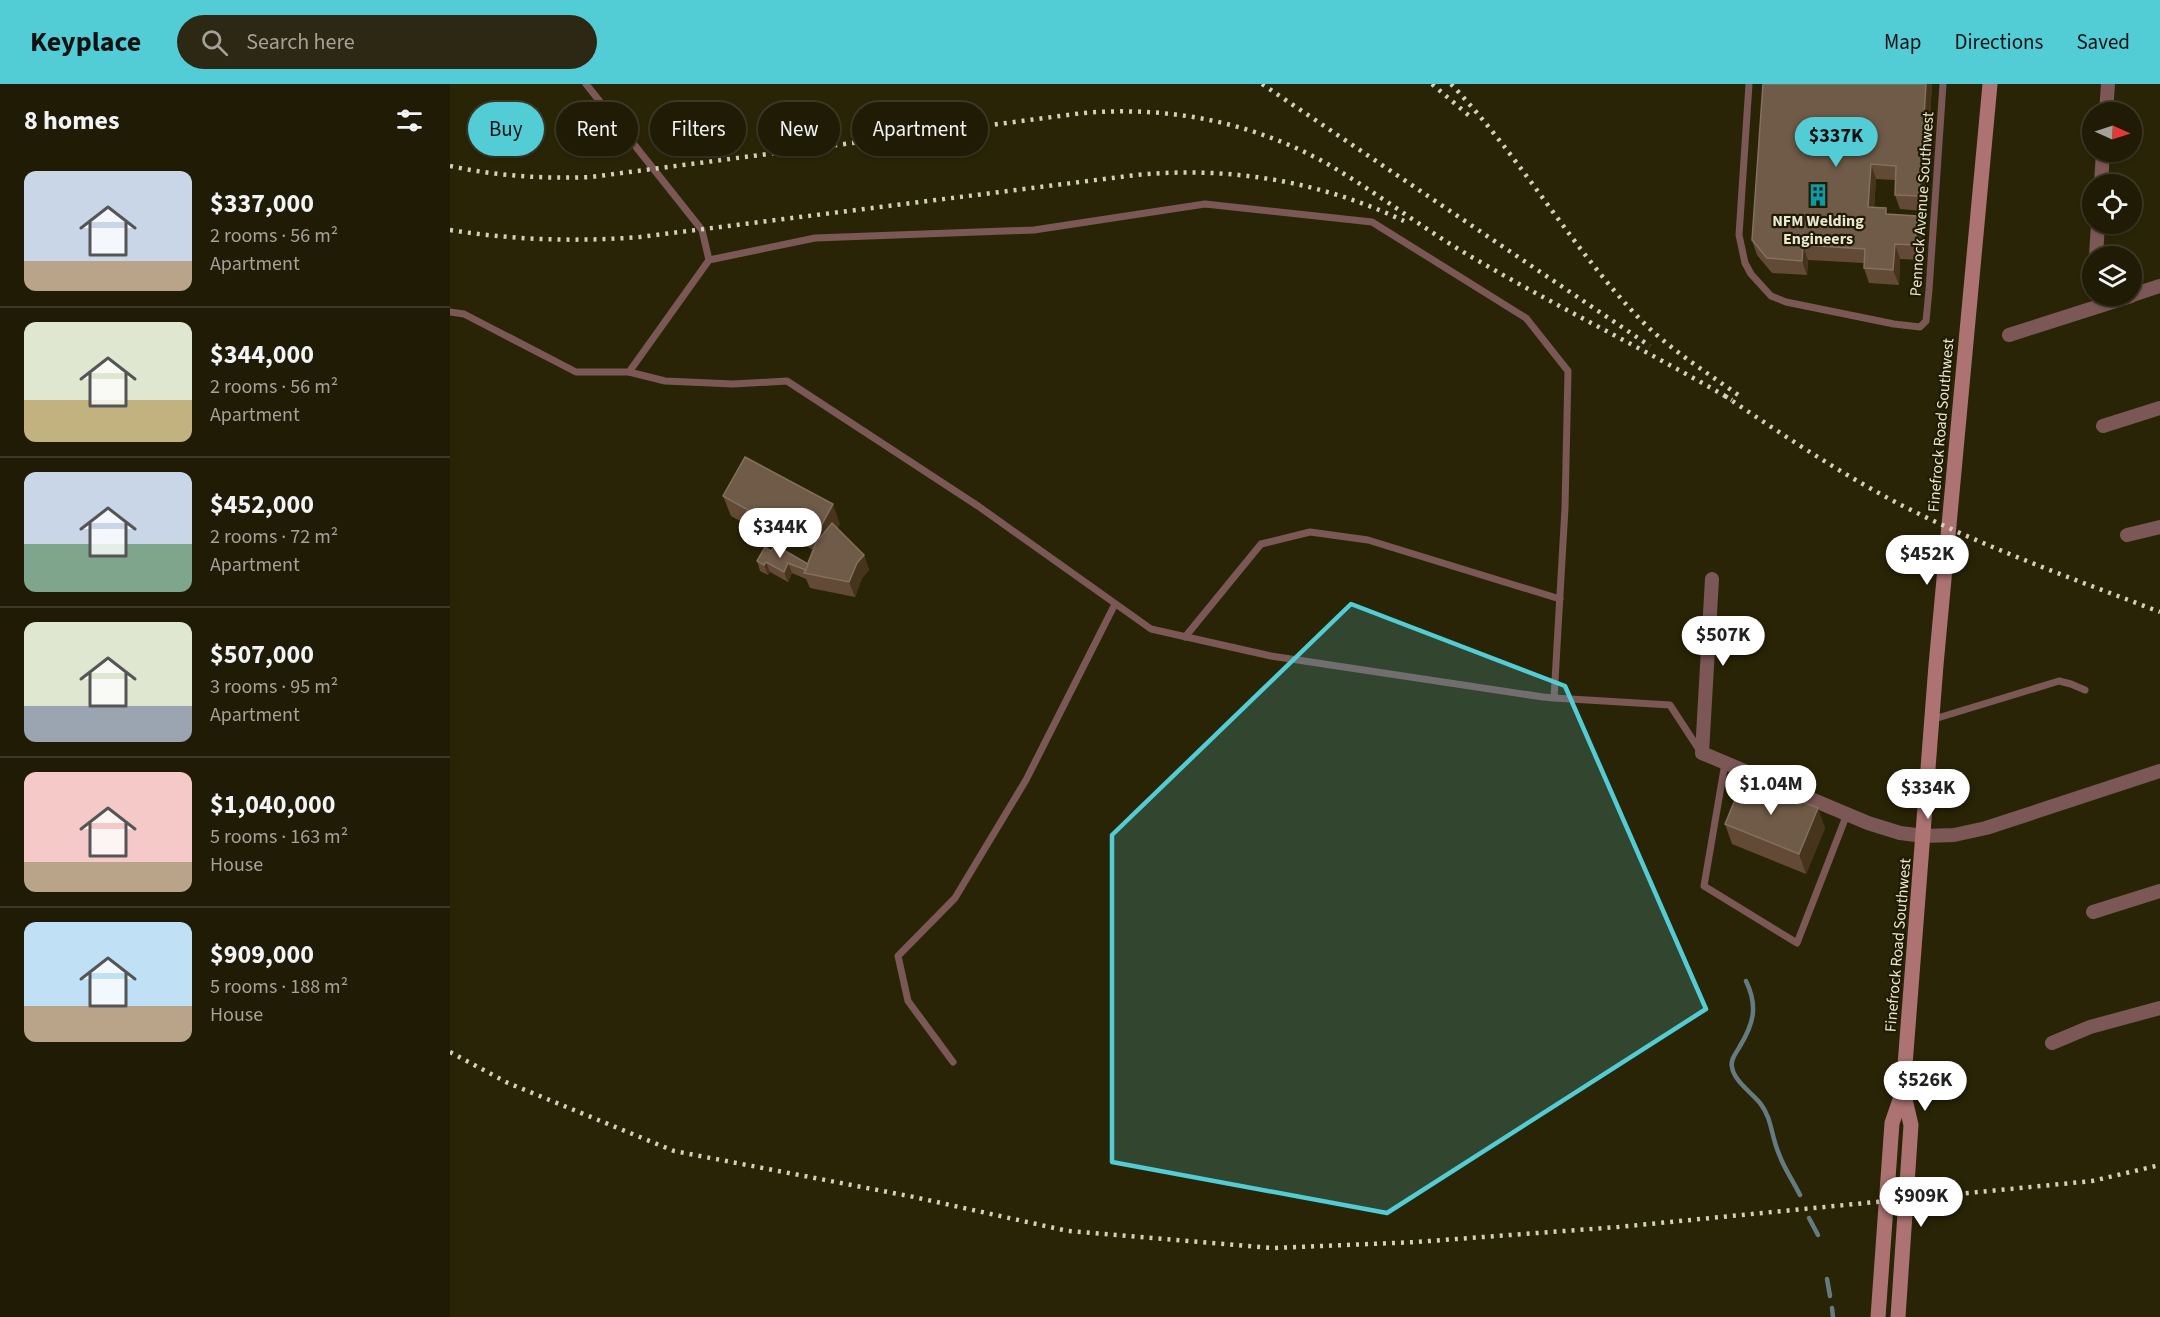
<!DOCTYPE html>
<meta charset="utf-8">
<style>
body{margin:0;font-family:"Source Sans 3",sans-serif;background:#2d2813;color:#f1f3f6;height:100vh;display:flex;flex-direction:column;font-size:22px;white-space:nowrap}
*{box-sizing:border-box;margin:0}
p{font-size:20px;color:#a2a19a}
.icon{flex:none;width:33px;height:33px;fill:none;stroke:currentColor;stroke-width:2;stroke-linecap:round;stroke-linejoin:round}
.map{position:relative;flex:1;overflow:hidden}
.panel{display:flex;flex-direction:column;background:#201b04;width:450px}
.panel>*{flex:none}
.guide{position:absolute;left:18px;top:18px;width:570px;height:54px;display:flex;gap:12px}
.needle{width:39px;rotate:93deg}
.controls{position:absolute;left:1632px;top:18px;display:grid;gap:12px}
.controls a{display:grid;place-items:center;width:60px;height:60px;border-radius:50%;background:#201b04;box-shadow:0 2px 4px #0004,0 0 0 2px #3d3926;font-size:30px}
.price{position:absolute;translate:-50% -51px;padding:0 14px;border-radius:21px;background:#fff;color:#222;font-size:20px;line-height:39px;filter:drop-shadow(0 2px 3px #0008)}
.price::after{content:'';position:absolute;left:50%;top:36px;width:18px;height:14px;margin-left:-9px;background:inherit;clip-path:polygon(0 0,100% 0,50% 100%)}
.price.selected{background:#52ccd5;color:#111}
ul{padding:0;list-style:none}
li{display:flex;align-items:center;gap:18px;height:150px;padding:0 24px}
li+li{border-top:2px solid #3d3926}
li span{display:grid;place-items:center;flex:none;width:168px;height:120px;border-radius:12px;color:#555}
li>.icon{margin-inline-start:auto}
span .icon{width:72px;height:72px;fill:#fffc;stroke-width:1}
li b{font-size:26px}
h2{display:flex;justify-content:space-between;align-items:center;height:72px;padding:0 24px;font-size:26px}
.chip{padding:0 21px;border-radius:27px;background:#201b04;box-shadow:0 2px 4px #0004,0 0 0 2px #3d3926;font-size:21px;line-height:54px}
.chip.selected{background:#52ccd5;color:#111}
header{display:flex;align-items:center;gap:36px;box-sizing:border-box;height:84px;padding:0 30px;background:#52ccd5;color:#111}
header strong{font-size:28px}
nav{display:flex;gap:33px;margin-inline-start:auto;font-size:21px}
.search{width:420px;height:54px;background:#2d2813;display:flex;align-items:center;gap:15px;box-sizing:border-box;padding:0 21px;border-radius:33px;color:#a2a19a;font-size:22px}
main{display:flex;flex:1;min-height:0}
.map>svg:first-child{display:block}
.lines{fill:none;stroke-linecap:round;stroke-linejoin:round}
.stream{stroke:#647c81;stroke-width:4.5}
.service{stroke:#7b5756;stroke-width:7}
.minor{stroke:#7b5756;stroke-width:14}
.secondary{stroke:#ac7372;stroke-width:15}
.rail{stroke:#d3d0bd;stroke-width:4.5;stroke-dasharray:3 6;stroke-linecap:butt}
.wall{fill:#624a37}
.shaded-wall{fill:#46341c}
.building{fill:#705b48;stroke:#83705e;stroke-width:1.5}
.marked{fill:#52ccd5;fill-opacity:0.2;stroke:#52ccd5;stroke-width:4.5;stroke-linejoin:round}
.labels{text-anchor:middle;stroke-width:4.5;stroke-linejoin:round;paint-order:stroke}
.street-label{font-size:16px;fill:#e8e6d4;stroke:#201b00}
.poi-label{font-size:16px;font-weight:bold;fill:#e8e6d4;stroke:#201b00}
</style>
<header>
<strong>Keyplace</strong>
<div class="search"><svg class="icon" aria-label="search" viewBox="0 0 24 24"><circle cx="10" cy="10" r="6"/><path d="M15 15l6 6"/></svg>Search here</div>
<nav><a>Map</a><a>Directions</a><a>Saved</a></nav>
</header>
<main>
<section class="panel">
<h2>8 homes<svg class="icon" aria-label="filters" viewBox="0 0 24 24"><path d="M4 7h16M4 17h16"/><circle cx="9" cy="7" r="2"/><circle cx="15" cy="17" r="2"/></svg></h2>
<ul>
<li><span style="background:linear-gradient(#c9d6e8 75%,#b9a48a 0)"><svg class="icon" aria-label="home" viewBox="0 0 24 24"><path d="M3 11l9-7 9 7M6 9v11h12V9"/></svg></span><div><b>$337,000</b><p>2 rooms · 56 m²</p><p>Apartment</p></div></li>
<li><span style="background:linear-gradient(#dfe7d0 65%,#c2b280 0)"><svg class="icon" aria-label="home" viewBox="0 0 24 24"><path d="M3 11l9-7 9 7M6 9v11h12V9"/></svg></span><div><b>$344,000</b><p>2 rooms · 56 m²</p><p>Apartment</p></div></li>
<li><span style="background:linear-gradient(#c9d6e8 60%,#7fa58c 0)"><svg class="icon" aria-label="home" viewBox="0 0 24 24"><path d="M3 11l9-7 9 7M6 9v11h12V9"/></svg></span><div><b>$452,000</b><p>2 rooms · 72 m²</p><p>Apartment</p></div></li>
<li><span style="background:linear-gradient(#dfe7d0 70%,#9aa5b1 0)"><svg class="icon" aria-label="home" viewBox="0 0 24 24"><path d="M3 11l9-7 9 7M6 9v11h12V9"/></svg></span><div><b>$507,000</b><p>3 rooms · 95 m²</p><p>Apartment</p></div></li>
<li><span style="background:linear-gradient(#f6c9c9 75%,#b9a48a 0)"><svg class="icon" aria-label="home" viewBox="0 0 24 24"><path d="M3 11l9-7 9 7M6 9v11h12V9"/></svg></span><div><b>$1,040,000</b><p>5 rooms · 163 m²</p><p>House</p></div></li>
<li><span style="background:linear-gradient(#bfe0f5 70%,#b9a48a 0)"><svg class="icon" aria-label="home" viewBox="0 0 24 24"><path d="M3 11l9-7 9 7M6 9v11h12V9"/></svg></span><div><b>$909,000</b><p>5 rooms · 188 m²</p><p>House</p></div></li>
</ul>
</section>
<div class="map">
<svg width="1710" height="1233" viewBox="0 0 1710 1233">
<rect width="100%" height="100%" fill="#2a2406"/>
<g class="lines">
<!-- stream -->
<g class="stream">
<path d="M 1296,897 C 1308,922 1304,939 1290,962 C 1287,968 1280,975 1282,983 C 1284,997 1301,1008 1310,1019 C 1322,1034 1321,1052 1329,1070 C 1334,1084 1343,1097 1350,1111"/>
<polyline points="1359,1134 1368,1151"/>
<polyline points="1377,1195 1380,1212"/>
<polyline points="1382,1224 1383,1233"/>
</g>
<!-- service -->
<g class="service">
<polyline points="136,0 252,146 259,176"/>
<polyline points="1299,0 1289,151 1295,179 1301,190 1321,212 1336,218 1444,240 1470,243 1476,237 1479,206 1493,0"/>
<polyline points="0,228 14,230 126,288 179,288"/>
<polyline points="735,553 811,460 860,448 918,456 1110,515"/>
<polyline points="1104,614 1115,424 1118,287 1076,234 922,138 755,120 584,146 365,154 259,176 179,288 215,297 283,300 337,297 528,422 701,545 821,572 1093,613 1104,614 1220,621 1250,667"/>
<polyline points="1481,636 1609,597 1621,600 1635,606"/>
<polyline points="1275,679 1254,802 1347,859 1397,730"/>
<polyline points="503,978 458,917 448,872 505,814 576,696 665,520"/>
</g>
<!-- minor -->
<g class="minor">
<polyline points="1656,28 1658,0"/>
<polyline points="1651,100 1653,68"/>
<polyline points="1646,172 1648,140"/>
<polyline points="1682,211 1710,202"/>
<polyline points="1559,251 1681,212"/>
<polyline points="1653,342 1710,324"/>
<polyline points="1677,451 1710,443"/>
<polyline points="1262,495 1252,669 1418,739 1450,749 1474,752 1504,751 1536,744 1710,687"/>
<polyline points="1643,828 1710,807"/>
<polyline points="1602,959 1640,943 1710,924"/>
</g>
<!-- secondary -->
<g class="secondary">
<polyline points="1428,1233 1442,1039 1453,1007 1486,581 1540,0"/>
<polyline points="1448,1233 1461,1041 1453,1007"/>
</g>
<!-- rail -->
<g class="rail">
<polyline points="812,0 1200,262"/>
<polyline points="982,0 1023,35"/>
<path d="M 1001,0 C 1069,71 1119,160 1186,231 C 1217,264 1255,287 1291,313"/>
<path d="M 0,82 C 47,92 93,95 141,93 L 633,29 C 717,22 799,37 874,78 C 927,108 974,146 1027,176 C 1111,225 1198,267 1282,316"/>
<path d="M 0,146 C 63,156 126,158 190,153 L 686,91 C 779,82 870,97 954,137"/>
<path d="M 1275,312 C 1333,351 1391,390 1453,422 C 1536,464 1624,495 1710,528"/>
<polyline points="0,968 58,999 224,1067 464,1113 618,1147 823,1164 966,1158 1168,1143 1642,1097 1710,1081"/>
</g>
</g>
<!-- wall -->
<g class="wall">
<polygon points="1313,0 1482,0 1474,127 1450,125 1445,111 1445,96 1426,95 1424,124 1473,146 1471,176 1450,175 1449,201 1419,199 1414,184 1414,179 1358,176 1357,191 1322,189 1307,171 1302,156"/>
<polygon points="273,412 390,440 387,444 414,471 419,486 412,494 405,513 360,504 356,495 342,489 338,498 320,488 318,491 310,487 307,477 321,467 358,480 363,466 344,455 339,464 281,432"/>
<polygon points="1275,740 1375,744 1356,790 1282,760"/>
</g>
<!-- shaded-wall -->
<g class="shaded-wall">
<polygon points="1476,0 1482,0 1474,127 1469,112"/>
<polygon points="1421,80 1426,95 1423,138 1418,123"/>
<polygon points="1467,132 1473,146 1471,176 1465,161"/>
<polygon points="1445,160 1450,175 1449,201 1443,186"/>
<polygon points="1353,161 1358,176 1357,191 1352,177"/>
<polygon points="383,420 390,440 373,471 366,451"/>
<polygon points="337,436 344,455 339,464 332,445"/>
<polygon points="414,471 419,486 412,494 405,513 399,498 407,479"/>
<polygon points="316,478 320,488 318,491 314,481"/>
<polygon points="338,479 342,489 338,498 334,488"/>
<polygon points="1368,724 1375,744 1356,790 1349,770"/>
</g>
<!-- building -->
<g class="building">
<polygon points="1313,0 1476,0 1469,112 1445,111 1446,82 1421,80 1418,123 1436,124 1436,130 1467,132 1465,161 1445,160 1443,186 1414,184 1415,165 1353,161 1352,177 1317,174 1302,156"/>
<polygon points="295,373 383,420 366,451 337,436 332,445 273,412"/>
<polygon points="382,439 414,471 407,479 399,498 354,489 366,459"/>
<polygon points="325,461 358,480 356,486 338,479 334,488 316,478 314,481 307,477 315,463 321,467"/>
<polygon points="1294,694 1368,724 1349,770 1275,740"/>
</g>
<!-- marked area -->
<path class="marked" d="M 901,520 L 1115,602 L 1256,925 L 937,1129 L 662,1078 L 662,751 Z"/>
<!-- icons -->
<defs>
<g id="building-bare" transform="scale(1.8)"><path d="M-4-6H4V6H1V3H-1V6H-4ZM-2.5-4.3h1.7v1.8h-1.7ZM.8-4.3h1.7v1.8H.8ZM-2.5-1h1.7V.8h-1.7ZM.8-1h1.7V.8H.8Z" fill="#0f9aa8" stroke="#201b00" stroke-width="2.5" paint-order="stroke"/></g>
</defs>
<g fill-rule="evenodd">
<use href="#building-bare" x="1368" y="111"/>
</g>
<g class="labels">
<!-- street labels -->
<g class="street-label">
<text transform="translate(1471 120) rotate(-86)" y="6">Pennock Avenue Southwest</text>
<text transform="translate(1490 341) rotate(-85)" y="6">Finefrock Road Southwest</text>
<text transform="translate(1447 861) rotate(-85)" y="6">Finefrock Road Southwest</text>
</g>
<!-- poi labels -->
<g class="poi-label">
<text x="1368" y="142">NFM Welding<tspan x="1368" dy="18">Engineers</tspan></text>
</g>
</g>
</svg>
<div class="controls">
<a><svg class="needle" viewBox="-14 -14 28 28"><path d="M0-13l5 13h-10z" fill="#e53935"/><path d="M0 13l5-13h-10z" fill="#a2a19a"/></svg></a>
<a><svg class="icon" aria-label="locate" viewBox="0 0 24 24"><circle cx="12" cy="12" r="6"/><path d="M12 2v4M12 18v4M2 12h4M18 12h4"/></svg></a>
<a><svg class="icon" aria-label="layers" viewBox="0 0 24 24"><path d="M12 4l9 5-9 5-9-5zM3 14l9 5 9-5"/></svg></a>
</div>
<b class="price selected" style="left:1386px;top:84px">$337K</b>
<b class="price" style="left:330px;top:475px">$344K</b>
<b class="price" style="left:1477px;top:502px">$452K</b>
<b class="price" style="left:1273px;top:583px">$507K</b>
<b class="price" style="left:1321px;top:732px">$1.04M</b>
<b class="price" style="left:1478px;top:736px">$334K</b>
<b class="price" style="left:1475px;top:1028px">$526K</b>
<b class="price" style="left:1471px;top:1144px">$909K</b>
<div class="guide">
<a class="chip selected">Buy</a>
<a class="chip">Rent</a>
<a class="chip">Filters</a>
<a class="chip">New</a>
<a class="chip">Apartment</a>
</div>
</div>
</main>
